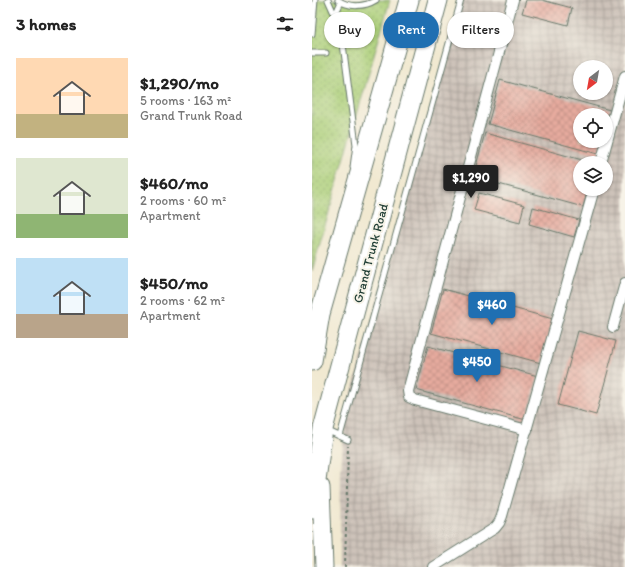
<!DOCTYPE html>
<meta charset="utf-8">
<style>
body{margin:0;font-family:Itim,sans-serif;background:#f6f6f6;color:#222;height:100vh;display:flex;flex-direction:column;font-size:15px;white-space:nowrap}
*{box-sizing:border-box;margin:0}
p{font-size:13px;color:#767676}
.icon{flex:none;width:22px;height:22px;fill:none;stroke:currentColor;stroke-width:2;stroke-linecap:round;stroke-linejoin:round}
.map{position:relative;flex:1;overflow:hidden}
.drawer{display:flex;flex-direction:column;background:#fff;width:312px}
.drawer>*{flex:none}
.guide{position:absolute;left:12px;top:12px;width:241px;height:36px;display:flex;gap:8px}
.needle{width:26px;rotate:211deg}
.buttons{position:absolute;left:261px;top:60px;display:grid;gap:8px}
.buttons a{display:grid;place-items:center;width:40px;height:40px;border-radius:50%;background:#fff;box-shadow:0 1px 3px #0004;font-size:20px}
.price{position:absolute;translate:-50% -34px;padding:0 9px;border-radius:4px;background:#1f6fb2;color:#fff;font-size:13px;line-height:26px;filter:drop-shadow(0 1px 2px #0008)}
.price::after{content:'';position:absolute;left:50%;top:24px;width:12px;height:9px;margin-left:-6px;background:inherit;clip-path:polygon(0 0,100% 0,50% 100%)}
.price.current{background:#222;color:#fff}
ul{padding:0;list-style:none}
li{display:flex;align-items:center;gap:12px;height:100px;padding:0 16px}
li span{display:grid;place-items:center;flex:none;width:112px;height:80px;border-radius:0px;color:#555}
li>.icon{margin-inline-start:auto}
span .icon{width:48px;height:48px;fill:#fffc;stroke-width:1}
li b{font-size:17px}
h2{display:flex;justify-content:space-between;align-items:center;height:48px;padding:0 16px;font-size:17px}
.tag{padding:0 14px;border-radius:18px;background:#fff;box-shadow:0 1px 3px #0004;font-size:14px;line-height:36px}
.tag.current{background:#1f6fb2;color:#fff}
main{display:flex;flex:1;min-height:0}
.map>svg:first-child{display:block}
.industrial{fill:url(#industrial-grid);fill-rule:evenodd}
.grass{fill:url(#grass-dots);stroke:#658656}
.building{fill:url(#building-cross-hatch)}
.lines{fill:none;stroke-linecap:round;stroke-linejoin:round}
.lane-casing{stroke:#68796b;stroke-width:7}
.street-casing{stroke:#68796b;stroke-width:12}
.primary-casing{stroke:#68796b;stroke-width:19}
.highway-casing{stroke:#68796b;stroke-width:21}
.path{stroke:#68796b;stroke-width:2;stroke-dasharray:3 3;stroke-linecap:butt}
.lane{stroke:#fff;stroke-width:5}
.street{stroke:#fff;stroke-width:10}
.primary{stroke:#fff;stroke-width:17}
.highway{stroke:#fff;stroke-width:19}
.labels{text-anchor:middle;stroke-width:4;stroke-linejoin:round;paint-order:stroke}
.street-label{font-size:13px;fill:#1f3d34;stroke:#f7f3e8}
</style>
<main>
<section class="drawer">
<h2>3 homes<svg class="icon" aria-label="filters" viewBox="0 0 24 24"><path d="M4 7h16M4 17h16"/><circle cx="9" cy="7" r="2"/><circle cx="15" cy="17" r="2"/></svg></h2>
<ul>
<li><span style="background:linear-gradient(#ffd9b3 70%,#c2b280 0)"><svg class="icon" aria-label="home" viewBox="0 0 24 24"><path d="M3 11l9-7 9 7M6 9v11h12V9"/></svg></span><div><b>$1,290/mo</b><p>5 rooms · 163 m²</p><p>Grand Trunk Road</p></div></li>
<li><span style="background:linear-gradient(#dfe7d0 70%,#8fb573 0)"><svg class="icon" aria-label="home" viewBox="0 0 24 24"><path d="M3 11l9-7 9 7M6 9v11h12V9"/></svg></span><div><b>$460/mo</b><p>2 rooms · 60 m²</p><p>Apartment</p></div></li>
<li><span style="background:linear-gradient(#bfe0f5 70%,#b9a48a 0)"><svg class="icon" aria-label="home" viewBox="0 0 24 24"><path d="M3 11l9-7 9 7M6 9v11h12V9"/></svg></span><div><b>$450/mo</b><p>2 rooms · 62 m²</p><p>Apartment</p></div></li>
</ul>
</section>
<div class="map">
<svg width="313" height="567" viewBox="0 0 313 567">
<defs>
<pattern id="industrial-grid" width="8" height="8" patternUnits="userSpaceOnUse"><rect width="8" height="8" fill="#cdc2b9"/><path d="M0 4h8M4 0v8" fill="none" stroke="#a69f97"/></pattern>
<pattern id="grass-dots" width="8" height="8" patternUnits="userSpaceOnUse"><rect width="8" height="8" fill="#abcf78"/><path d="M2 2h.1M6 6h.1" fill="none" stroke="#8ba963" stroke-width="1.8" stroke-linecap="round"/></pattern>
<pattern id="building-cross-hatch" width="8" height="8" patternUnits="userSpaceOnUse"><rect width="8" height="8" fill="#e6aa9e"/><path d="M0 0l8 8M0 8l8-8" fill="none" stroke="#ba8c82"/></pattern>
</defs>
<rect width="100%" height="100%" fill="#f7f3e8"/>
<filter id="ink" filterUnits="userSpaceOnUse"><feTurbulence type="fractalNoise" baseFrequency=".025" numOctaves="2"/><feDisplacementMap in="SourceGraphic" scale="8" xChannelSelector="R" yChannelSelector="G"/><feConvolveMatrix kernelMatrix="1 2 1 2 8 2 1 2 1" color-interpolation-filters="sRGB"/></filter>
<filter id="wash" filterUnits="userSpaceOnUse"><feTurbulence type="fractalNoise" baseFrequency=".012" numOctaves="4" result="noise"/><feDisplacementMap in="SourceGraphic" scale="16" xChannelSelector="R" yChannelSelector="G"/><feGaussianBlur stdDeviation="0.9" result="paint"/><feColorMatrix in="noise" values="0 0 0 0 0 0 0 0 0 0 0 0 0 0 0 0 0 1.4 0 .05"/><feComposite in="paint" operator="in"/></filter>
<g filter="url(#wash)">
<rect width="100%" height="100%" fill="#f1e9d1"/>
<!-- industrial -->
<path class="industrial" d="M 149,0 L 313,0 L 313,567 L 28,567 L 29,470 L 33,417 ZM 268,67 L 294,67 L 294,93 L 268,93 ZM 268,115 L 294,115 L 294,141 L 268,141 ZM 268,163 L 294,163 L 294,189 L 268,189 Z"/>
<!-- grass -->
<polygon class="grass" points="0,0 78,0 0,271"/>
<g id="blocks">
<!-- building -->
<g class="building">
<polygon points="214,0 230,0 260,8 256,25 210,13"/>
<polygon points="188,80 298,110 294,123 294,115 268,115 268,141 290,141 286,154 176,124"/>
<polygon points="173,133 281,163 268,163 268,189 276,189 271,207 161,177"/>
<polygon points="167,193 212,205 208,222 162,210"/>
<polygon points="221,207 267,220 262,237 217,224"/>
<polygon points="131,289 241,319 229,363 119,333"/>
<polygon points="266,331 304,341 284,415 246,405"/>
<polygon points="116,346 226,376 214,420 104,390"/>
</g>
</g>
</g>
<g filter="url(#ink)">
<use href="#blocks" fill-opacity="0" stroke="#68796b" stroke-width="1"/>
<g class="lines">
<!-- lane casing -->
<g class="lane-casing">
<g id="lane">
<polyline points="16,0 25,20 31,44 44,145 41,167"/>
<path d="M 26,0 C 37,8 53,7 64,0"/>
<polyline points="23,15 29,2"/>
<polyline points="0,34 3,0"/>
<polyline points="0,53 14,53"/>
<polyline points="14,430 36,440"/>
<polyline points="28,436 149,0"/>
</g>
</g>
<!-- street casing -->
<g class="street-casing">
<g id="street">
<polyline points="201,0 96,391 97,397 103,400 215,430"/>
<polyline points="289,163 313,76"/>
<polyline points="301,327 313,283"/>
<polyline points="121,567 183,528 187,523 190,516 282,189"/>
</g>
</g>
<!-- primary casing -->
<g class="primary-casing">
<polyline id="primary" points="9,487 12,567"/>
</g>
<!-- highway casing -->
<g class="highway-casing">
<g id="highway">
<polyline points="0,361 8,314 97,0"/>
<polyline points="0,509 11,429 126,0"/>
</g>
</g>
<!-- path -->
<polyline class="path" points="33,567 36,446"/>
<!-- lane -->
<use href="#lane" class="lane"/>
<!-- street -->
<use href="#street" class="street"/>
<!-- primary -->
<use href="#primary" class="primary"/>
<!-- highway -->
<use href="#highway" class="highway"/>
</g>
</g>
<g class="labels">
<!-- street labels -->
<g class="street-label">
<text transform="translate(58 253) rotate(-75)" y="5">Grand Trunk Road</text>
</g>
</g>
</svg>
<div class="buttons">
<a><svg class="needle" viewBox="-14 -14 28 28"><path d="M0-13l5 13h-10z" fill="#e53935"/><path d="M0 13l5-13h-10z" fill="#767676"/></svg></a>
<a><svg class="icon" aria-label="locate" viewBox="0 0 24 24"><circle cx="12" cy="12" r="6"/><path d="M12 2v4M12 18v4M2 12h4M18 12h4"/></svg></a>
<a><svg class="icon" aria-label="layers" viewBox="0 0 24 24"><path d="M12 4l9 5-9 5-9-5zM3 14l9 5 9-5"/></svg></a>
</div>
<b class="price current" style="left:159px;top:199px">$1,290</b>
<b class="price" style="left:180px;top:326px">$460</b>
<b class="price" style="left:165px;top:383px">$450</b>
<div class="guide">
<a class="tag">Buy</a>
<a class="tag current">Rent</a>
<a class="tag">Filters</a>
</div>
</div>
</main>
